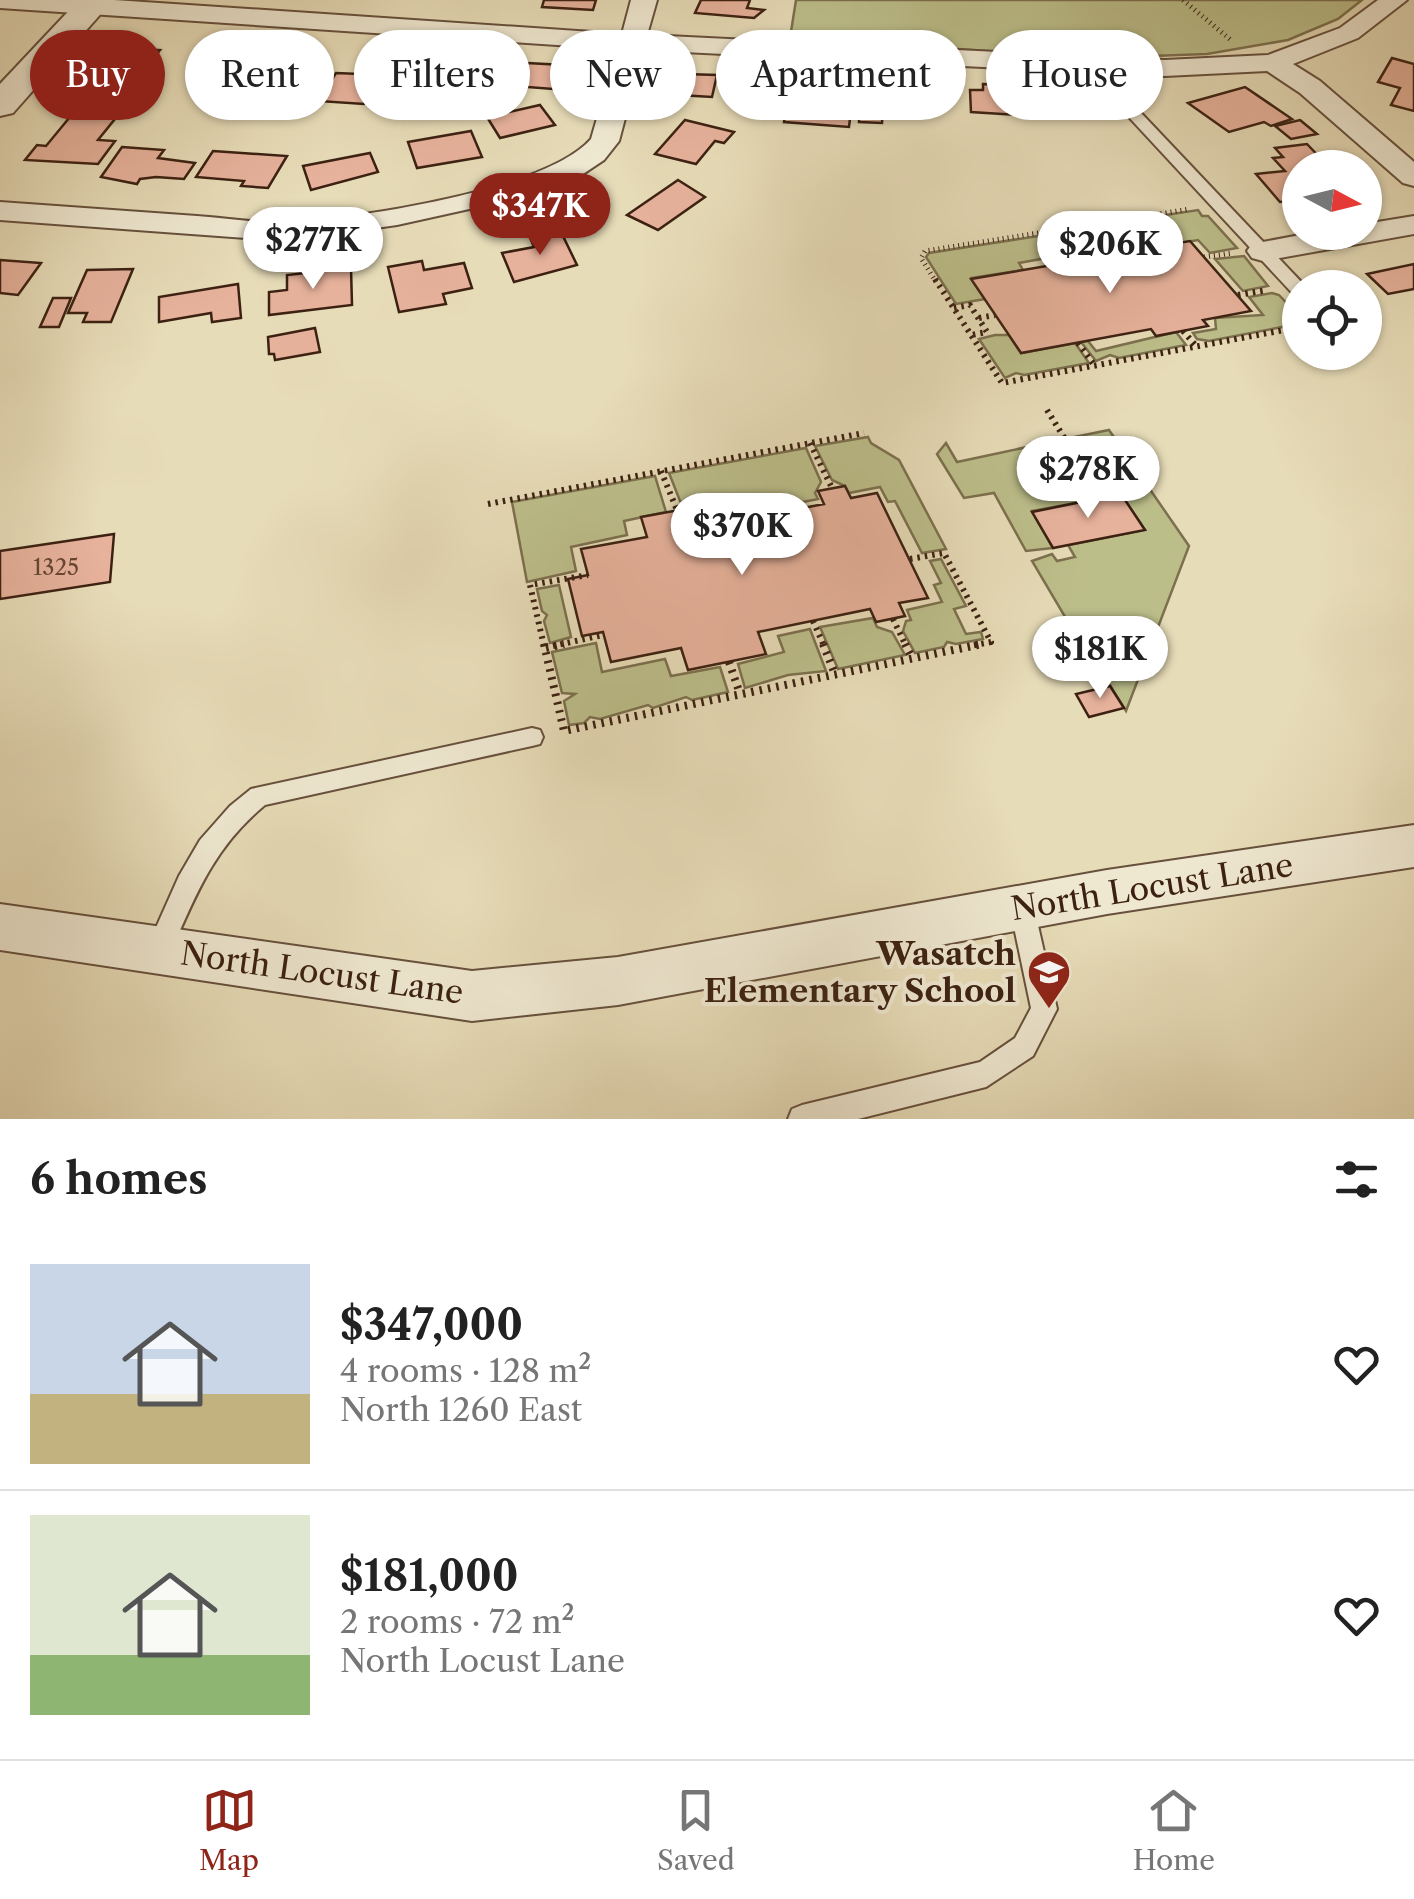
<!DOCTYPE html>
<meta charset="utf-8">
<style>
body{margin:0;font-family:"Libre Caslon Text",serif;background:#f6f6f6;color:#222;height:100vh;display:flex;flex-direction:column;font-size:38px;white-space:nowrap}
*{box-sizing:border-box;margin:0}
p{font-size:32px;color:#767676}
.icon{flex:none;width:55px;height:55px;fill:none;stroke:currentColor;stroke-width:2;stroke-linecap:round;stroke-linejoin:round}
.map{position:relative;height:1119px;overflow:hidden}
.drawer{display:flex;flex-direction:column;background:#fff;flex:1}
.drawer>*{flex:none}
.banner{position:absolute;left:30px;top:30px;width:1355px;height:90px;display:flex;gap:20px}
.needle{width:65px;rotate:97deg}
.buttons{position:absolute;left:1282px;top:150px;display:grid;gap:20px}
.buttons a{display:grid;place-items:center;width:100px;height:100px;border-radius:50%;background:#fff;box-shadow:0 2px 8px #0004;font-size:50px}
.price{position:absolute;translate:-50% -85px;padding:0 22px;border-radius:35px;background:#fff;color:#222;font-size:32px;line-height:65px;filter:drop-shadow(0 2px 5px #0008)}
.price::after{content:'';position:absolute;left:50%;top:60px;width:30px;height:22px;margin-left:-15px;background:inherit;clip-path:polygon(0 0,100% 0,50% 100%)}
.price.selected{background:#8f2418;color:#fff}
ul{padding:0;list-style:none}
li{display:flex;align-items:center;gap:30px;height:250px;padding:0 30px}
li+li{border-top:2px solid #e0e0e0}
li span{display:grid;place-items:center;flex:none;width:280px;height:200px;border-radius:0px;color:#555}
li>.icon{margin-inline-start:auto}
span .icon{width:120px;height:120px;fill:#fffc;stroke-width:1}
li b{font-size:42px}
h2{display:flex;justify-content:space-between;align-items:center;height:120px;padding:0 30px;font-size:42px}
.pill{padding:0 35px;border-radius:45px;background:#fff;box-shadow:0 2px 8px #0004;font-size:35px;line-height:90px}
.pill.selected{background:#8f2418;color:#fff}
.menu{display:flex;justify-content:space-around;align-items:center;height:140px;border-top:2px solid #e0e0e0;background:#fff;font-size:28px;color:#767676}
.menu a{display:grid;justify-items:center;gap:5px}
.menu .selected{color:#8f2418}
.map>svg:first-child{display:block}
.green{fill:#bcbe8a;stroke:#7c704e;stroke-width:2.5}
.building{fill:#e7b29c;stroke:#3c2112;stroke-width:2.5}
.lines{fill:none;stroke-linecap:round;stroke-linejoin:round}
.service-casing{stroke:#67503c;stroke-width:4}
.minor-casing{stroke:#67503c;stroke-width:4}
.tertiary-casing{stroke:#67503c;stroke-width:4}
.path-far2{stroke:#3c2112;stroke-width:5;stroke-dasharray:1 4;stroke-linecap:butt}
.path-far1{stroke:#3c2112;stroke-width:6;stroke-dasharray:2.5 5;stroke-linecap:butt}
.path{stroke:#3c2112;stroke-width:8;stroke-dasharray:2.5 6;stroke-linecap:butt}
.service{fill:#efe8d1;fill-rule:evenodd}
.minor{fill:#efe8d1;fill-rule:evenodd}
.tertiary{fill:#efe8d1;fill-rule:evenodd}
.labels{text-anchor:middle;stroke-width:8;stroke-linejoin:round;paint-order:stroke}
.number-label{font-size:22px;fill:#674534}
.near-street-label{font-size:32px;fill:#3c2112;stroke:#efe8d1}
.near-poi-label{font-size:32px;font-weight:bold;fill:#3c2112;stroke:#efe8d1;text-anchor:end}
</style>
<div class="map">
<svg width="1414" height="1119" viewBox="0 0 1414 1119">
<rect width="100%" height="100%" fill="#e7dcb8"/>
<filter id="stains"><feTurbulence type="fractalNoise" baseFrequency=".002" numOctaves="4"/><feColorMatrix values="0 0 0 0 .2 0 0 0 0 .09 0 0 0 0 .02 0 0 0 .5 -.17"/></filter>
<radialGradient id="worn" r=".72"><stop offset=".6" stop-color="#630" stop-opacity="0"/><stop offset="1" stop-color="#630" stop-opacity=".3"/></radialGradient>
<!-- green -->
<g class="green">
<polygon points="796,0 1362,0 1338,19 1288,40 1207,54 1096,58 790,38"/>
<polygon points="1198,210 1202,216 1208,216 1237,248 1210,253 1198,240 1150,248 1127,221"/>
<polygon points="1070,231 1085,251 1019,263 1023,270 972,278 985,299 956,304 926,257 929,253"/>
<polygon points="1244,256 1268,286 1243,291 1215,259"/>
<polygon points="1272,293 1279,295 1300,317 1297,325 1286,323 1282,327 1209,341 1197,339 1193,333 1216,329 1215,318 1263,315 1249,297"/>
<polygon points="1176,332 1186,345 1119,358 1110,355 1096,361 1081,342 1088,341 1096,351"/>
<polygon points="995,335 1009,335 1021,353 1075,343 1089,363 1024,375 1016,373 1005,378 979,339"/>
<polygon points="1109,430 1189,546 1126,711 1101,671 1097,671 1032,561 1052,554 1057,561 1075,557 1068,545 1145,530 1121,494 1107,497 1069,438"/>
<polygon points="868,437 871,443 899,460 946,549 922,553 895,501 888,502 880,487 849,493 845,486 832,480 815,446"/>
<polygon points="1060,440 1097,499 1032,511 1053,548 1026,551 994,493 964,498 937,454 946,443 957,462"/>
<polygon points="806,448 821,482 815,493 818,499 731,516 725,502 682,506 669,473"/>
<polygon points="655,476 666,512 624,521 627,535 571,547 576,571 527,582 512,502"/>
<polygon points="941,559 966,606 954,609 966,634 981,632 983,639 956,644 947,642 944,647 915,653 903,631 906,621 911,620 907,610 942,602 934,585 941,583 930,561"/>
<polygon points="559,585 571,637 550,643 544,621 547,615 542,611 537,589"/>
<polygon points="873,618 877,627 892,632 905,655 838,669 820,627"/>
<polygon points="810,629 826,671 788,675 745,688 738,664 784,652 778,636"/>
<polygon points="596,643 602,672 665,659 671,676 720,667 728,692 692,700 686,697 653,708 648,705 600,719 590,717 584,723 569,725 564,701 575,694 562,693 552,652"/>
</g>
<!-- building -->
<g class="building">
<polygon points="544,0 596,0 593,10 542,7"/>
<polygon points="701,0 750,0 747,8 764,10 754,18 695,13"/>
<polygon points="112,43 145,45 141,49 160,50 152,60 134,59 127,69 92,67"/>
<polygon points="235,44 272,46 269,51 278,47 311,49 287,86 208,81"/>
<polygon points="372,54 401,55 393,70 385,70 364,104 318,101 336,73 360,74"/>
<polygon points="412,57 478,60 469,82 401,79"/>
<polygon points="1392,58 1414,64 1414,111 1391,105 1400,88 1378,82"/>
<polygon points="527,63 563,65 553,89 478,83 484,72 523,70"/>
<polygon points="684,74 717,75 712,97 679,95"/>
<polygon points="910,81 929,82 929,109 883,106 882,123 859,122 860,99 885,100 886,84 910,86"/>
<polygon points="983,84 1025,86 1027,104 1019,104 1020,115 971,112 970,90 983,90"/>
<polygon points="1245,87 1292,119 1271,126 1264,122 1229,132 1188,103"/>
<polygon points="789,90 853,94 849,127 784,122"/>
<polygon points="540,105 555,125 500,138 487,117"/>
<polygon points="79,106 123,109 98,140 115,141 98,164 25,160 37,145 46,146"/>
<polygon points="685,120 734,132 724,143 715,141 696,164 655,154"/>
<polygon points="1300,120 1317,134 1291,139 1275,126"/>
<polygon points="471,131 482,157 417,168 408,142"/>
<polygon points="1307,144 1329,167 1343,168 1300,168 1300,200 1280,202 1256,174 1285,171 1273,158 1283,157 1275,148"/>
<polygon points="122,147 164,150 158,158 195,163 184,179 156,177 140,179 137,184 101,177"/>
<polygon points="213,151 287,156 268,188 241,186 244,181 196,177"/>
<polygon points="370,153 378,172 311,190 303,166"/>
<polygon points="678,180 705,197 658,230 627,215"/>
<polygon points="562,234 577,265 514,282 502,253 534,247 531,240"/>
<polygon points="1190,241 1251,311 1203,320 1208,326 1156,336 1151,329 1021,353 971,279 1093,258 1089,252 1114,247 1138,243 1143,249"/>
<polygon points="0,260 41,263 18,295 0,293"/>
<polygon points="422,261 424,270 464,263 472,288 443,294 446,304 399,312 388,267"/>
<polygon points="1414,264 1414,289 1388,294 1367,274"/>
<polygon points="351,268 352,305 269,315 269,292 287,290 287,275"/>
<polygon points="133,269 111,322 83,322 87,313 68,313 87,270"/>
<polygon points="238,284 241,318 212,322 211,313 159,322 159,297"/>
<polygon points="53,298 71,298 59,327 40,327"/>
<polygon points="315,328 320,352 275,360 274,354 269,354 268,337"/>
<polygon points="845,486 851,498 877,493 928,598 899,603 905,616 876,622 870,609 758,632 766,654 688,670 681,648 611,662 603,632 582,636 568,579 588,575 581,549 647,537 641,517 712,504 719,524 824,504 818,491"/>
<polygon points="1121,494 1145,530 1053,548 1032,512"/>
<polygon points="114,534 110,582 0,599 0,551"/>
<polygon points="1110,686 1124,708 1089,717 1076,694"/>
</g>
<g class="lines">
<!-- service casing -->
<g class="service-casing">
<g id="service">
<polygon points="1099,65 1109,65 1124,95 1306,287 1300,288 1300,296 1294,295 1113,100 1097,68"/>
<path d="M 532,728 L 540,730 L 543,737 L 540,744 L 532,746 L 265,805 C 212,849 195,897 168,958 L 159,962 L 150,958 L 146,950 L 179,876 L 200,840 L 230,806 L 251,789 Z"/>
<polygon points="1022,897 1031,900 1034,908 1057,1009 1033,1056 986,1087 858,1119 788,1119 792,1109 802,1105 980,1062 1015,1038 1031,1008 1010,908 1013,900"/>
</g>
</g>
<!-- minor casing -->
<g class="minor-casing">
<g id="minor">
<path d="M 0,0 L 114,0 L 622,34 L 631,0 L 657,0 L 647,35 L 1165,60 L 1268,55 L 1340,28 L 1378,0 L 1407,0 L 1358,38 L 1293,64 L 1320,81 L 1414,162 L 1414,186 L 1403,183 L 1300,93 L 1267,71 L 1165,76 L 643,50 L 619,141 L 604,160 L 577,178 L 501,202 L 397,225 L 285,241 L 0,220 L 0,202 C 66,207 131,211 197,216 C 227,218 258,224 288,222 C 358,219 546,190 591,139 L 617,49 L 0,8 Z"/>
<polygon points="1414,216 1414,234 1263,261 1252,258 1247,251 1252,244 1316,232 1365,232 1365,224"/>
<polygon points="1414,825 1414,867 1107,914 618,1005 472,1021 0,950 0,904 472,971 618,957 1107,870"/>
</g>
</g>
<!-- tertiary casing -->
<g class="tertiary-casing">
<polygon id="tertiary" points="79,0 113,0 13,113 0,116 0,84"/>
</g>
<!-- path-far2 -->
<g class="path-far2">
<polyline points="1183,0 1232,41"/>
<polyline points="1075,227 1087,243 1132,237 1120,221"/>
<polyline points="1204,257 1233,253"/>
<polyline points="936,282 921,258 925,251 1190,209"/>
</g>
<!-- path-far1 -->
<g class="path-far1">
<polyline points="935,279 1002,383 1300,327"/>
<polyline points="1238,295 1267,290"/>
<polyline points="954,308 970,305 987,332 971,335"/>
<polyline points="979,318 995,315"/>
<polyline points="1183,331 1197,347"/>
<polyline points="1078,343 1095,366"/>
<polyline points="1047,410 1101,497"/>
<polyline points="810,443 832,488"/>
<polyline points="661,471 677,510"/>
<polyline points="488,504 864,433"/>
<polyline points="910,559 944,553 991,642 970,646"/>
<polyline points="893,619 906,646"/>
<polyline points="813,621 824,646"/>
<polyline points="544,646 530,585 588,575"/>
<polyline points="553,646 603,635"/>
</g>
<!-- path -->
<g class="path">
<polyline points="544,644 564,731 982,644"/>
<polyline points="823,644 835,674"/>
<polyline points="905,644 912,658"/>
<polyline points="546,648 564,644"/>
<polyline points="729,662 740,694"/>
</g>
<!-- service -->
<use href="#service" class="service"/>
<!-- minor -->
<use href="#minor" class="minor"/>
<!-- tertiary -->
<use href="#tertiary" class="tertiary"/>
</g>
<!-- icons -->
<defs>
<g id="school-pin" transform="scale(2.25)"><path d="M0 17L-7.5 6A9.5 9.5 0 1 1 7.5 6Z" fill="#8f2418" stroke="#efe8d1"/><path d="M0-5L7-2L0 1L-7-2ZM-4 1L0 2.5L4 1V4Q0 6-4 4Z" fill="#fff"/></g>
</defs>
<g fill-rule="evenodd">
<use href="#school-pin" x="1049" y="972"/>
</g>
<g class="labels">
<!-- number labels -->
<g class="number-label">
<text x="56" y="575">1325</text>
</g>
<!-- near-street labels -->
<g class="near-street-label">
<text transform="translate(1152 887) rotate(-9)" y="11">North Locust Lane</text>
<text transform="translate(322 973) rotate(8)" y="11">North Locust Lane</text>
</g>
<!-- near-poi labels -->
<g class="near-poi-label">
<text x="1016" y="965">Wasatch<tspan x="1016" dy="37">Elementary School</tspan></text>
</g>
</g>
<rect width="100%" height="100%" filter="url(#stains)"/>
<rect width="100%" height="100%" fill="url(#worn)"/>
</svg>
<div class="buttons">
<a><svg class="needle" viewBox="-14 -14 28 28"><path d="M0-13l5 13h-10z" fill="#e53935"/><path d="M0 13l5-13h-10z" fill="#767676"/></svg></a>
<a><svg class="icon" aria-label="locate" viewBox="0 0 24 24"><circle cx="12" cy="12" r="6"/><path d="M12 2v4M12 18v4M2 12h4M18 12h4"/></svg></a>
</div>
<b class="price selected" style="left:540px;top:258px">$347K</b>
<b class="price" style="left:313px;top:292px">$277K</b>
<b class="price" style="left:1110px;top:296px">$206K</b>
<b class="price" style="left:1088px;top:521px">$278K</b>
<b class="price" style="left:742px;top:578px">$370K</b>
<b class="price" style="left:1100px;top:701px">$181K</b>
<div class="banner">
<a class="pill selected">Buy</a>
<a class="pill">Rent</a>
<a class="pill">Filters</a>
<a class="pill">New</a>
<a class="pill">Apartment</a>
<a class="pill">House</a>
</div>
</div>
<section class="drawer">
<h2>6 homes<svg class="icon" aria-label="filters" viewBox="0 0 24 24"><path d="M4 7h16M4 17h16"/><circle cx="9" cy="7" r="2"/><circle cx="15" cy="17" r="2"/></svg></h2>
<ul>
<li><span style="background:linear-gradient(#c9d6e8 65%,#c2b280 0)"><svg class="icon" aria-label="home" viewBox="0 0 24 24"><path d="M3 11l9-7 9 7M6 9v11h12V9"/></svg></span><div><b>$347,000</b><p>4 rooms · 128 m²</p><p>North 1260 East</p></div><svg class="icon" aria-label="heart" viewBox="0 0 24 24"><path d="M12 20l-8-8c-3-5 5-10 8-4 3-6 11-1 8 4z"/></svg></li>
<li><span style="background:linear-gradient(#dfe7d0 70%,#8fb573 0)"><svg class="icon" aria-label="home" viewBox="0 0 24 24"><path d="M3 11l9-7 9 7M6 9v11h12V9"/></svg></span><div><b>$181,000</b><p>2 rooms · 72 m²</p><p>North Locust Lane</p></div><svg class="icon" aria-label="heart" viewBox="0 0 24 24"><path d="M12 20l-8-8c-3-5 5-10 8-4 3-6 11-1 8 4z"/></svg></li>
</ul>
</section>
<nav class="menu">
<a class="selected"><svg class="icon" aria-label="map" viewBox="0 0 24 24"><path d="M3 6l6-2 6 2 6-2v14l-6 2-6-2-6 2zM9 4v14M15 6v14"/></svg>Map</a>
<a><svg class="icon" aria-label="saved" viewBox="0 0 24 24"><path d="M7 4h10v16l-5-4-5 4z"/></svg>Saved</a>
<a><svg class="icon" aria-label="home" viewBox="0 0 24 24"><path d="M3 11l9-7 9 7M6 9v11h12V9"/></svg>Home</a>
</nav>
